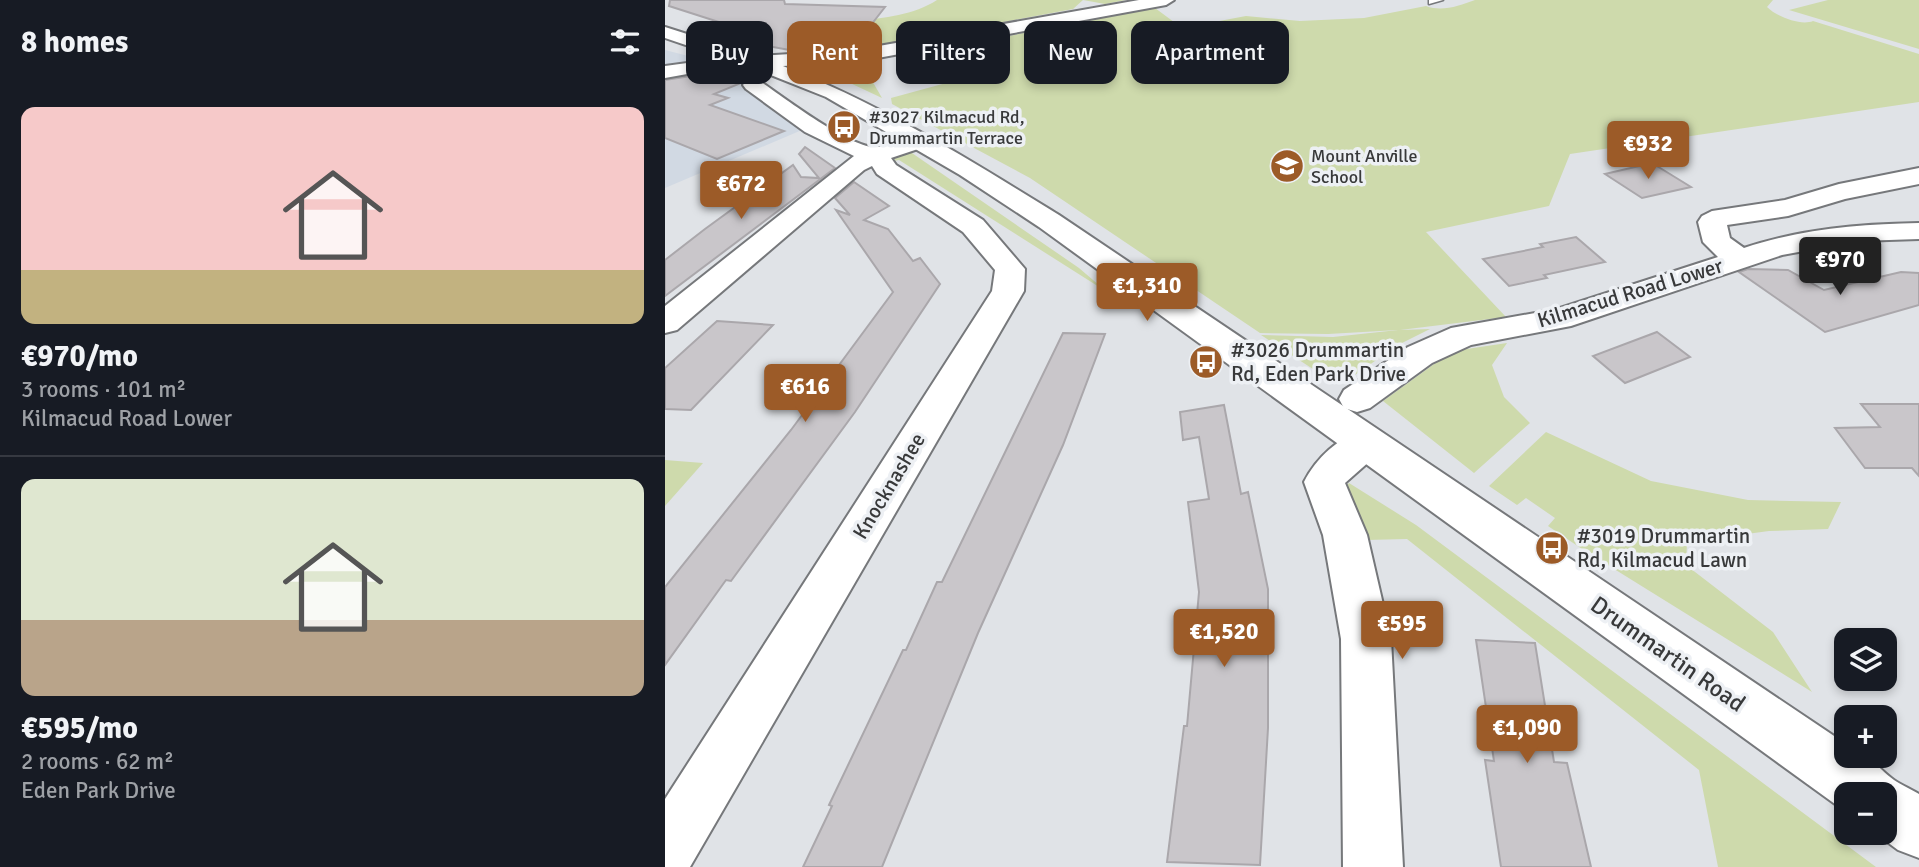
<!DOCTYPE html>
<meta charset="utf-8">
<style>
body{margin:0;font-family:Signika,sans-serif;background:#242831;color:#f1f3f6;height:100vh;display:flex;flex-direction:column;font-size:26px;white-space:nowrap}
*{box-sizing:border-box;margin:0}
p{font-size:23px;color:#9ea1a6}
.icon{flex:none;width:38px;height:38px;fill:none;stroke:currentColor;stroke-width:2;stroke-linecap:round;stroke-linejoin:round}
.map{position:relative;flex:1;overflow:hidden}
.side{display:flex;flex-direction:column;background:#171b24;width:665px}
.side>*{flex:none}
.top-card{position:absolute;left:21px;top:21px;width:665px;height:63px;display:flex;gap:14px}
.buttons{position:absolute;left:1169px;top:628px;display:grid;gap:14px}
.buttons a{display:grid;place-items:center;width:63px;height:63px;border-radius:14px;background:#171b24;box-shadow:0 4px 10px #0003;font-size:35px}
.price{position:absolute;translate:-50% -60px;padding:0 16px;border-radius:7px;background:#9c5b28;color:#fff;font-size:23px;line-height:46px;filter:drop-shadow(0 2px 4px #0008)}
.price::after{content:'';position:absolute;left:50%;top:42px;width:21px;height:16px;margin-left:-10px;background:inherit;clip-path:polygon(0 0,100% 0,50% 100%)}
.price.on{background:#222;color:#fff}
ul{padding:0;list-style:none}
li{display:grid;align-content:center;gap:14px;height:371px;padding:0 21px}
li+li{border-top:2px solid #363941}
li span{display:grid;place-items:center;height:217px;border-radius:14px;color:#555}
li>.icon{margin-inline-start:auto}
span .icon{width:126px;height:126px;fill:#fffc;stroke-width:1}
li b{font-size:30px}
h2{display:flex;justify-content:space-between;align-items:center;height:84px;padding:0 21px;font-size:30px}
.tag{padding:0 24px;border-radius:14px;background:#171b24;box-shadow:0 4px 10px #0003;font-size:24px;line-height:63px}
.tag.on{background:#9c5b28;color:#fff}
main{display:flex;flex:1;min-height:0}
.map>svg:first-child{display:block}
.built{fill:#d1d9e3}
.green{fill:#cedaac}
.building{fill:#c9c6ca;stroke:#aaa7ab;stroke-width:2}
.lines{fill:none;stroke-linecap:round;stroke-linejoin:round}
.lane-casing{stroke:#76787b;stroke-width:3}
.street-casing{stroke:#76787b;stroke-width:4}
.secondary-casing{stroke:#76787b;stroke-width:4}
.lane{fill:#fff;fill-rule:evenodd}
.street{fill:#fff;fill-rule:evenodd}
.secondary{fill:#fff;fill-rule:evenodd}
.labels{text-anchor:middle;stroke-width:7;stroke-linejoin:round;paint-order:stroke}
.far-poi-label{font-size:18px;fill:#38393a;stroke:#edf0f4;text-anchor:start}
.street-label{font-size:21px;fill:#38393a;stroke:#edf0f4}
.poi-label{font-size:21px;fill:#38393a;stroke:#edf0f4;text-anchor:start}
.near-street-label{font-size:24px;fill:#38393a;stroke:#edf0f4}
</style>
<main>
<section class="side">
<h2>8 homes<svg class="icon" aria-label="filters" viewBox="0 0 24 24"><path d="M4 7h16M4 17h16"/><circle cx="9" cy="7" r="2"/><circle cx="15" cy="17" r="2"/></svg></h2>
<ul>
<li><span style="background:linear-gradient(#f6c9c9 75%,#c2b280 0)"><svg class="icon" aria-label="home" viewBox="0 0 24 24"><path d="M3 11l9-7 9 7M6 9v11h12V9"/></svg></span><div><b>€970/mo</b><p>3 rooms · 101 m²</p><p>Kilmacud Road Lower</p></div></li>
<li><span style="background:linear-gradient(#dfe7d0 65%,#b9a48a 0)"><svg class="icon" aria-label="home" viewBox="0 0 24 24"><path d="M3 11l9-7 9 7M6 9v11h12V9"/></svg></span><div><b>€595/mo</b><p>2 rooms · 62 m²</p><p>Eden Park Drive</p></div></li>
</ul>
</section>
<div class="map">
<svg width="1254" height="867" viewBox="0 0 1254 867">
<rect width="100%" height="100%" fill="#e0e3e7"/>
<!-- built -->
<polygon class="built" points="0,50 35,59 77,81 101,105 137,130 0,188"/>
<!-- green -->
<g class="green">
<path d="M 272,0 L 461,0 L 440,4 L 418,0 L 408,9 L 194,49 L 195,41 L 188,36 L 192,21 C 219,18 249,15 272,0 Z"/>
<path d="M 810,0 L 1108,0 L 1102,7 C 1112,17 1136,26 1148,21 L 1254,54 L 1254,102 L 905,154 L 884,206 L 761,232 L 841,317 L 735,330 L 765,329 L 733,345 L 684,379 L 654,373 L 596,335 L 668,337 L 733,330 L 663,334 L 595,333 L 365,178 L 227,104 L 226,98 L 292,80 L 265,51 L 490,8 L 517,28 L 581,16 L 635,21 L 699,18 L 761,6 C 777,12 794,6 810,0 Z"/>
<polygon points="1163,0 1254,0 1254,49 1124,10"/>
<polygon points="198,65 217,98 185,83 192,81 189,78 181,80 177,77 179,71"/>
<polygon points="244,151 414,268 442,292 234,160 229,161 231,155"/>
<polygon points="842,343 827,365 839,397 865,423 809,473 718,401 776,359 795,350"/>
<polygon points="881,432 986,481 1083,500 1176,502 1163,529 1104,531 1022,542 1021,565 1108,632 1147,692 917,549 883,526 890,518 861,498 852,505 824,486"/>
<polygon points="0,460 38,463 0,506"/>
<polygon points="684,483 751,525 1211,867 1053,867 1034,770 742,539 701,540 681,486"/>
</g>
<!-- building -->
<g class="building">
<polygon points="5,0 119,0 120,4 220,7 188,48 130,51 63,39 85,32 4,6"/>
<polygon points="89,71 91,77 80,78 76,83 49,94 63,98 45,105 119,131 52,159 0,138 0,80 39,74"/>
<polygon points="140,147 170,168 0,296 0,260 40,229 128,165 136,177 154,178 134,154"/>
<polygon points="987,163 1026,187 977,198 940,174"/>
<polygon points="189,182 224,206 199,220 223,229 248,261 255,258 275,284 190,412 66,581 61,580 0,665 0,587 126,430 228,292 171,210 185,215 170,198"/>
<polygon points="911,237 940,262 879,275 882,278 844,286 818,259 878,247 875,244"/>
<polygon points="1083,269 1123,270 1159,290 1236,272 1254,273 1254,305 1160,332 1074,272"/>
<polygon points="52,321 108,325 26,410 0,409 0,368"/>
<polygon points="992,332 1025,357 960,383 928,356"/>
<polygon points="398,333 440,334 398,445 313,633 217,867 138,867 167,806 164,805 238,650 241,650 272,582 277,582"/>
<polygon points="1196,404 1254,404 1254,476 1247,468 1200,468 1170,428 1215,427"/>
<polygon points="559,405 576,494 583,492 603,589 603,728 595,865 502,862 519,726 522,726 534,592 523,502 544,499 534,437 518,440 515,412"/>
<polygon points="811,640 870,643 889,762 902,763 926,867 836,867 820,760 829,761"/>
</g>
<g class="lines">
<!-- lane casing -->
<g class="lane-casing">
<polygon id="lane" points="764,0 778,0 764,4"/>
</g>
<!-- street casing -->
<g class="street-casing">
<g id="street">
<path d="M 88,79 L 95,81 C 118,97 183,146 209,147 C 228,148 243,131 262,136 L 266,141 L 262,146 L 226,158 L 231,165 L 318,220 L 360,269 L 359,291 L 25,867 L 0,867 L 0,799 L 327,291 L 330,270 L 298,232 L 212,174 L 207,166 L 199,170 L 12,330 L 0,333 L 0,306 L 189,156 L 140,132 L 81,89 L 78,85 L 81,81 Z"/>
<path d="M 1254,168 L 1254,184 L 1180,199 L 1123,216 L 1062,225 L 1065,238 L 1079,248 C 1135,229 1195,224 1254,223 L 1254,239 L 1194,241 L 1117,255 L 906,326 L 806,345 L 767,363 L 705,408 L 692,412 L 679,408 L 674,399 L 679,390 L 743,347 L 786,328 L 892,309 L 1053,257 L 1038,242 L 1033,222 L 1037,216 L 1047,211 L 1120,200 L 1174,184 Z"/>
<path d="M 700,429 L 714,433 L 719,443 L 714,453 L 680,483 L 702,535 L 726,639 L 738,867 L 678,867 L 676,639 L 658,535 L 639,482 C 651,458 674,437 700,429 Z"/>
</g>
</g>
<!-- secondary casing -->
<g class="secondary-casing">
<path id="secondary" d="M 474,0 L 509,0 L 501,5 L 191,62 L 118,66 C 216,104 305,160 394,215 L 1181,744 L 1181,756 C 1209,756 1210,766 1229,780 C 1236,785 1246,789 1254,794 L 1254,858 L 1233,850 L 1210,833 L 1220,833 L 1220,794 L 1181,794 L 1181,812 L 374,227 L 295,175 L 161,97 L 88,68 L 39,71 L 0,78 L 0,66 L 59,58 L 0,38 L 0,27 L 91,56 L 191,50 Z"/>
</g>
<!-- lane -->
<use href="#lane" class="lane"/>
<!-- street -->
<use href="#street" class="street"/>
<!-- secondary -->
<use href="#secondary" class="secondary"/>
</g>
<!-- icons -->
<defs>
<g id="bus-disc" transform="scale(1.75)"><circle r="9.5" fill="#9c5b28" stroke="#edf0f4"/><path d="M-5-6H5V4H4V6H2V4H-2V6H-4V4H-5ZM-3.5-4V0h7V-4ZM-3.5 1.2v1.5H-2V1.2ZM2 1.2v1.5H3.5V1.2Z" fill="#fff"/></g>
<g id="school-disc" transform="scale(1.75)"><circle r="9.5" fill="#9c5b28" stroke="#edf0f4"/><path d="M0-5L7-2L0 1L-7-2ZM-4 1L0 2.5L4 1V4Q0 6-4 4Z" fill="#fff"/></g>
</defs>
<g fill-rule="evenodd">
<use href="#bus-disc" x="179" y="127"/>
<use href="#school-disc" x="622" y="166"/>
<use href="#bus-disc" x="541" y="362"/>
<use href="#bus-disc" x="887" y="548"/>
</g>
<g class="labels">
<!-- far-poi labels -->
<g class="far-poi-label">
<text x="204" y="123">#3027 Kilmacud Rd,<tspan x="204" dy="21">Drummartin Terrace</tspan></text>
<text x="646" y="162">Mount Anville<tspan x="646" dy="21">School</tspan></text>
</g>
<!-- street labels -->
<g class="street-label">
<text transform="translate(965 293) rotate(-17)" y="7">Kilmacud Road Lower</text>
<text transform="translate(224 486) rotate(-59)" y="7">Knocknashee</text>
</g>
<!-- poi labels -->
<g class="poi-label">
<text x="566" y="357">#3026 Drummartin<tspan x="566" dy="24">Rd, Eden Park Drive</tspan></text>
<text x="912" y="543">#3019 Drummartin<tspan x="912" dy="24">Rd, Kilmacud Lawn</tspan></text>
</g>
<!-- near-street labels -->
<g class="near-street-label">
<text transform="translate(1003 654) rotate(35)" y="8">Drummartin Road</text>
</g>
</g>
</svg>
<div class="buttons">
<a><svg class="icon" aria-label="layers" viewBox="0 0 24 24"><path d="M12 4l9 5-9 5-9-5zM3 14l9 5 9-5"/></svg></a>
<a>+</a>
<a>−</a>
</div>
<b class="price" style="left:983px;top:181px">€932</b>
<b class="price" style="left:76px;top:221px">€672</b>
<b class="price on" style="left:1175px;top:297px">€970</b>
<b class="price" style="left:482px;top:323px">€1,310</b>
<b class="price" style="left:140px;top:424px">€616</b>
<b class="price" style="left:737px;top:661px">€595</b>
<b class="price" style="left:559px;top:669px">€1,520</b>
<b class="price" style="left:862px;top:765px">€1,090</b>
<div class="top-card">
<a class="tag">Buy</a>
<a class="tag on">Rent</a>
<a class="tag">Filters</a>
<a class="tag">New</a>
<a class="tag">Apartment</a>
</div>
</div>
</main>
